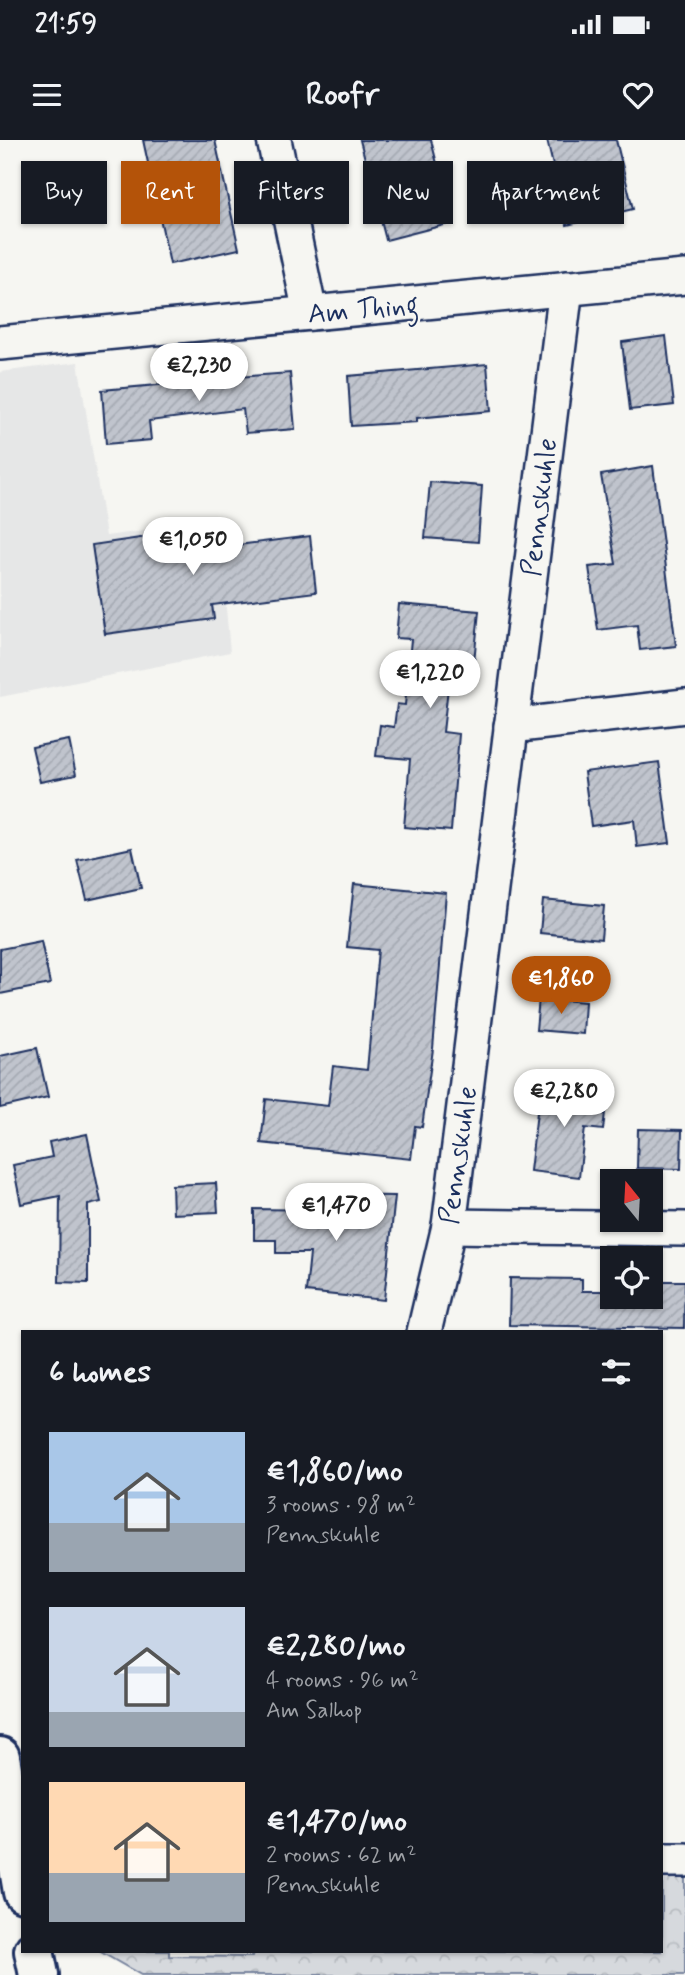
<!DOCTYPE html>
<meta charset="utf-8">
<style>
body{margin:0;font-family:Mynerve,sans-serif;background:#20242c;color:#f1f3f6;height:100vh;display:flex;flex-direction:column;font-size:26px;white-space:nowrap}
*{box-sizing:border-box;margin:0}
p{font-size:23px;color:#9ea1a6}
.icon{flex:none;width:38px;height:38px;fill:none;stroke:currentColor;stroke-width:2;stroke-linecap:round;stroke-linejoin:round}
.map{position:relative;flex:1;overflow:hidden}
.sheet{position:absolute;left:21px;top:1190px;width:642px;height:623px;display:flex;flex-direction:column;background:#171b24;border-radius:0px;box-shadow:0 2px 5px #0004}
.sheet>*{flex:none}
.guide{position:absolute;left:21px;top:21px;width:644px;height:63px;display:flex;gap:14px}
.needle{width:46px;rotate:342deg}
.fabs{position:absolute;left:600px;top:1029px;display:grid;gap:14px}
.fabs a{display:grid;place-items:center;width:63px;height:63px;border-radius:0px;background:#171b24;box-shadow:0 2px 5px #0004;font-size:35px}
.price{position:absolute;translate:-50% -60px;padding:0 16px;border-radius:24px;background:#fff;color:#222;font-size:23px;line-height:46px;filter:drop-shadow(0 2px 4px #0008)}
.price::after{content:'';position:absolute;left:50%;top:42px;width:21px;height:16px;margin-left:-10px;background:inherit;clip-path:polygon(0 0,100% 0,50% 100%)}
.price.on{background:#b45309;color:#fff}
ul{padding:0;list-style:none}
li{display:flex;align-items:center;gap:21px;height:175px;padding:0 28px}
li span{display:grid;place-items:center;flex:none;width:196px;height:140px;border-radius:0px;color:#555}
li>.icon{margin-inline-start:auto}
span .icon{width:84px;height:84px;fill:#fffc;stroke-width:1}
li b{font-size:30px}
h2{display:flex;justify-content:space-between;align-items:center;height:84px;padding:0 28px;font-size:30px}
.tag{padding:0 24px;border-radius:0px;background:#171b24;box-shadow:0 2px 5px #0004;font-size:24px;line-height:63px}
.tag.on{background:#b45309;color:#fff}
.status{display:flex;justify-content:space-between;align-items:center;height:49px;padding:0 35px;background:#171b24;direction:ltr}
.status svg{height:19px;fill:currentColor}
header{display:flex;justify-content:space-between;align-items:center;height:91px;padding:0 28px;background:#171b24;font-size:32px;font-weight:800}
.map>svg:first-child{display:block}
.built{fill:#e6e7e7}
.forest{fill:url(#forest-crowns);stroke:#78849e;stroke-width:2}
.building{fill:url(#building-hatch);stroke:#1b2f5e;stroke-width:2}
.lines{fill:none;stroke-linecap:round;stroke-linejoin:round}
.street-casing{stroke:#1b2f5e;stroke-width:38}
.secondary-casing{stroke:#1b2f5e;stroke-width:44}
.street{stroke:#f6f6f2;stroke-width:33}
.secondary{stroke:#f6f6f2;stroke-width:38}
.labels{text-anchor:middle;stroke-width:5;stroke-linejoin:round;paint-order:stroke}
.street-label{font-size:28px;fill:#1b2f5e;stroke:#f6f6f2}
</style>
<div class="status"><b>21:59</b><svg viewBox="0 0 49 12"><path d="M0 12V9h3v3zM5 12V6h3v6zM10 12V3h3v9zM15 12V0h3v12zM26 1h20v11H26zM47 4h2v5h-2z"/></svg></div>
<header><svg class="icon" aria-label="menu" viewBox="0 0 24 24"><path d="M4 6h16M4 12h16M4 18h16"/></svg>Roofr<svg class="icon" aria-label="heart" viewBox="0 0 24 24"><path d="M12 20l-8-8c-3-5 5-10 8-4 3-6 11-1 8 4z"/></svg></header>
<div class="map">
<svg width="685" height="1835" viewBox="0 0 685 1835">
<defs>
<pattern id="forest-crowns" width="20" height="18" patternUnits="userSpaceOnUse" patternTransform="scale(1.75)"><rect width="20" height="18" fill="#d6d9dd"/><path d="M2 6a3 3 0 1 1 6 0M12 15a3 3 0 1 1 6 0" fill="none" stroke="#b7bbc0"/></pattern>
<pattern id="building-hatch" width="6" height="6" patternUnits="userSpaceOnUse" patternTransform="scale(1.75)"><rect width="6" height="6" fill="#c0c4cd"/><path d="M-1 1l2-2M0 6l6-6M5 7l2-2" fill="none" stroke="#a4a9b2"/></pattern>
</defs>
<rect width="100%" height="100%" fill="#f6f6f2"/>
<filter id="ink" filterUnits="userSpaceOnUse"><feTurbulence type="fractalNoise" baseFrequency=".0143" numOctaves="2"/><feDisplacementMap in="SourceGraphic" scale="14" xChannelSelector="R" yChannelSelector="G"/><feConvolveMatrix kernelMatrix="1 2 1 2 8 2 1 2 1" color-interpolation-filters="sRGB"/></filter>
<g filter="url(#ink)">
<!-- built -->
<polygon class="built" points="78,222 106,396 218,381 230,512 0,557 0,232"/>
<!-- forest -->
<polygon class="forest" points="662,1720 685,1720 685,1835 141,1835 99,1811 169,1811 169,1816 252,1817 253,1811 662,1811"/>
<!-- building -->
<g class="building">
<polygon points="143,0 215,0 239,109 170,124"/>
<polygon points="360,0 431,0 452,83 386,100"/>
<polygon points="547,0 616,0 633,69 567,85"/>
<polygon points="666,196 674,265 630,270 622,202"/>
<polygon points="487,224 491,271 417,278 417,282 351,286 348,236"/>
<polygon points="209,227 211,239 290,233 295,289 246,293 243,269 149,281 151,300 106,304 102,250 180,243 178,231"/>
<polygon points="653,326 676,506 640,510 637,485 598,490 589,427 616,424 601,335"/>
<polygon points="430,342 482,346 478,402 425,398"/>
<polygon points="202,389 205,409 310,396 316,452 212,465 214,479 105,494 92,405"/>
<polygon points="399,464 479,471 473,532 450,530 443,592 459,594 451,691 404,687 410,619 376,616 380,585 394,587 397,564 405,565 411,499 396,498"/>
<polygon points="69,600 76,635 40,642 32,607"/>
<polygon points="659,622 670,703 637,707 634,680 591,686 584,632"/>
<polygon points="132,708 141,748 87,760 77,720"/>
<polygon points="354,744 446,753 433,909 422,987 415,986 411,1019 261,1003 266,959 328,966 333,926 367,930 378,810 347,807"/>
<polygon points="543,760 604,766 601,799 540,793"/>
<polygon points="41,801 50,844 0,854 0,809"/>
<polygon points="539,858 585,862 583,894 536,890"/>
<polygon points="37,908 48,957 0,968 0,916"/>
<polygon points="540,947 607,955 603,990 585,988 579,1037 530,1031"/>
<polygon points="638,989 682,990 681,1029 637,1028"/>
<polygon points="87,994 101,1062 88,1065 88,1143 59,1142 60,1056 21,1064 13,1025 52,1017 49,1002"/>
<polygon points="216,1043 218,1072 173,1074 172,1045"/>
<polygon points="325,1055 395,1056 384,1160 306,1152 310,1113 276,1113 276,1100 254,1100 254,1069 323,1070"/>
<polygon points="510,1138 582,1139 582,1151 612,1151 612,1157 651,1157 651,1141 685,1141 684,1188 509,1185"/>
</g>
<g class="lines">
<!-- street casing -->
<g class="street-casing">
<g id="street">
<polyline points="274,0 310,173"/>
<polyline points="0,203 685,137"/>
<polyline points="511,586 685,566"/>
<polyline points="449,1086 685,1089"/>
<polyline points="424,1192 449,1086 566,148"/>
<polyline points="662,1720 685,1720"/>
</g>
</g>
<!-- secondary casing -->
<g class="secondary-casing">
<g id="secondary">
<polyline points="0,1617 23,1752"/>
<polyline points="34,1811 39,1835"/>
</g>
</g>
<!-- street -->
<use href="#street" class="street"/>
<!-- secondary -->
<use href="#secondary" class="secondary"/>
</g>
</g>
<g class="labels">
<!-- street labels -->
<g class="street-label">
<text transform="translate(363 168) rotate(-5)" y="10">Am Thing</text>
<text transform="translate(538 367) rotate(-83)" y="10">Pennskuhle</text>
<text transform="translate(457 1015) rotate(-82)" y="10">Pennskuhle</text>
</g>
</g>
</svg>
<div class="fabs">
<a><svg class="needle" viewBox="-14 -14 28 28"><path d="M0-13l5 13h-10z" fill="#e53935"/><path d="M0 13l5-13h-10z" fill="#9ea1a6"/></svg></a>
<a><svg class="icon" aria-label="locate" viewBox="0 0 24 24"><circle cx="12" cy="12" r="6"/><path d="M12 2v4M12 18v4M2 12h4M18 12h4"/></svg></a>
</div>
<b class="price" style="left:199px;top:263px">€2,230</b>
<b class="price" style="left:193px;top:437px">€1,050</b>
<b class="price" style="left:430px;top:570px">€1,220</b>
<b class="price on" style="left:561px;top:876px">€1,860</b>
<b class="price" style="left:564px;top:989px">€2,280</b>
<b class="price" style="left:336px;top:1103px">€1,470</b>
<div class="guide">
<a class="tag">Buy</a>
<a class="tag on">Rent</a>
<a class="tag">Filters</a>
<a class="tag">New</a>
<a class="tag">Apartment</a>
</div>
<section class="sheet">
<h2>6 homes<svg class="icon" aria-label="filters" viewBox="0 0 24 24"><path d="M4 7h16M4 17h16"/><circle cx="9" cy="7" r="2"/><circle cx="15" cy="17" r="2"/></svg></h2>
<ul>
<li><span style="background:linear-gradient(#a9c7e8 65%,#9aa5b1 0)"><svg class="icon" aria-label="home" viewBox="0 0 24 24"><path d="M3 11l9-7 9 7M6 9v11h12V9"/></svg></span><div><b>€1,860/mo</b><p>3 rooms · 98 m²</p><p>Pennskuhle</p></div></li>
<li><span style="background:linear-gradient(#c9d6e8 75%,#9aa5b1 0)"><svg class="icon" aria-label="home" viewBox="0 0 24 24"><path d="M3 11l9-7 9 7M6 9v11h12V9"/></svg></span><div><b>€2,280/mo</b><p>4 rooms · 96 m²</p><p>Am Salhop</p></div></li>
<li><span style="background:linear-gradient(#ffd9b3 65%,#9aa5b1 0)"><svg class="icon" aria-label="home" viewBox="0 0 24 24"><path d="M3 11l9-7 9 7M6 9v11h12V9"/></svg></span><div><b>€1,470/mo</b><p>2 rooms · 62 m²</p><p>Pennskuhle</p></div></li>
</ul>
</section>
</div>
